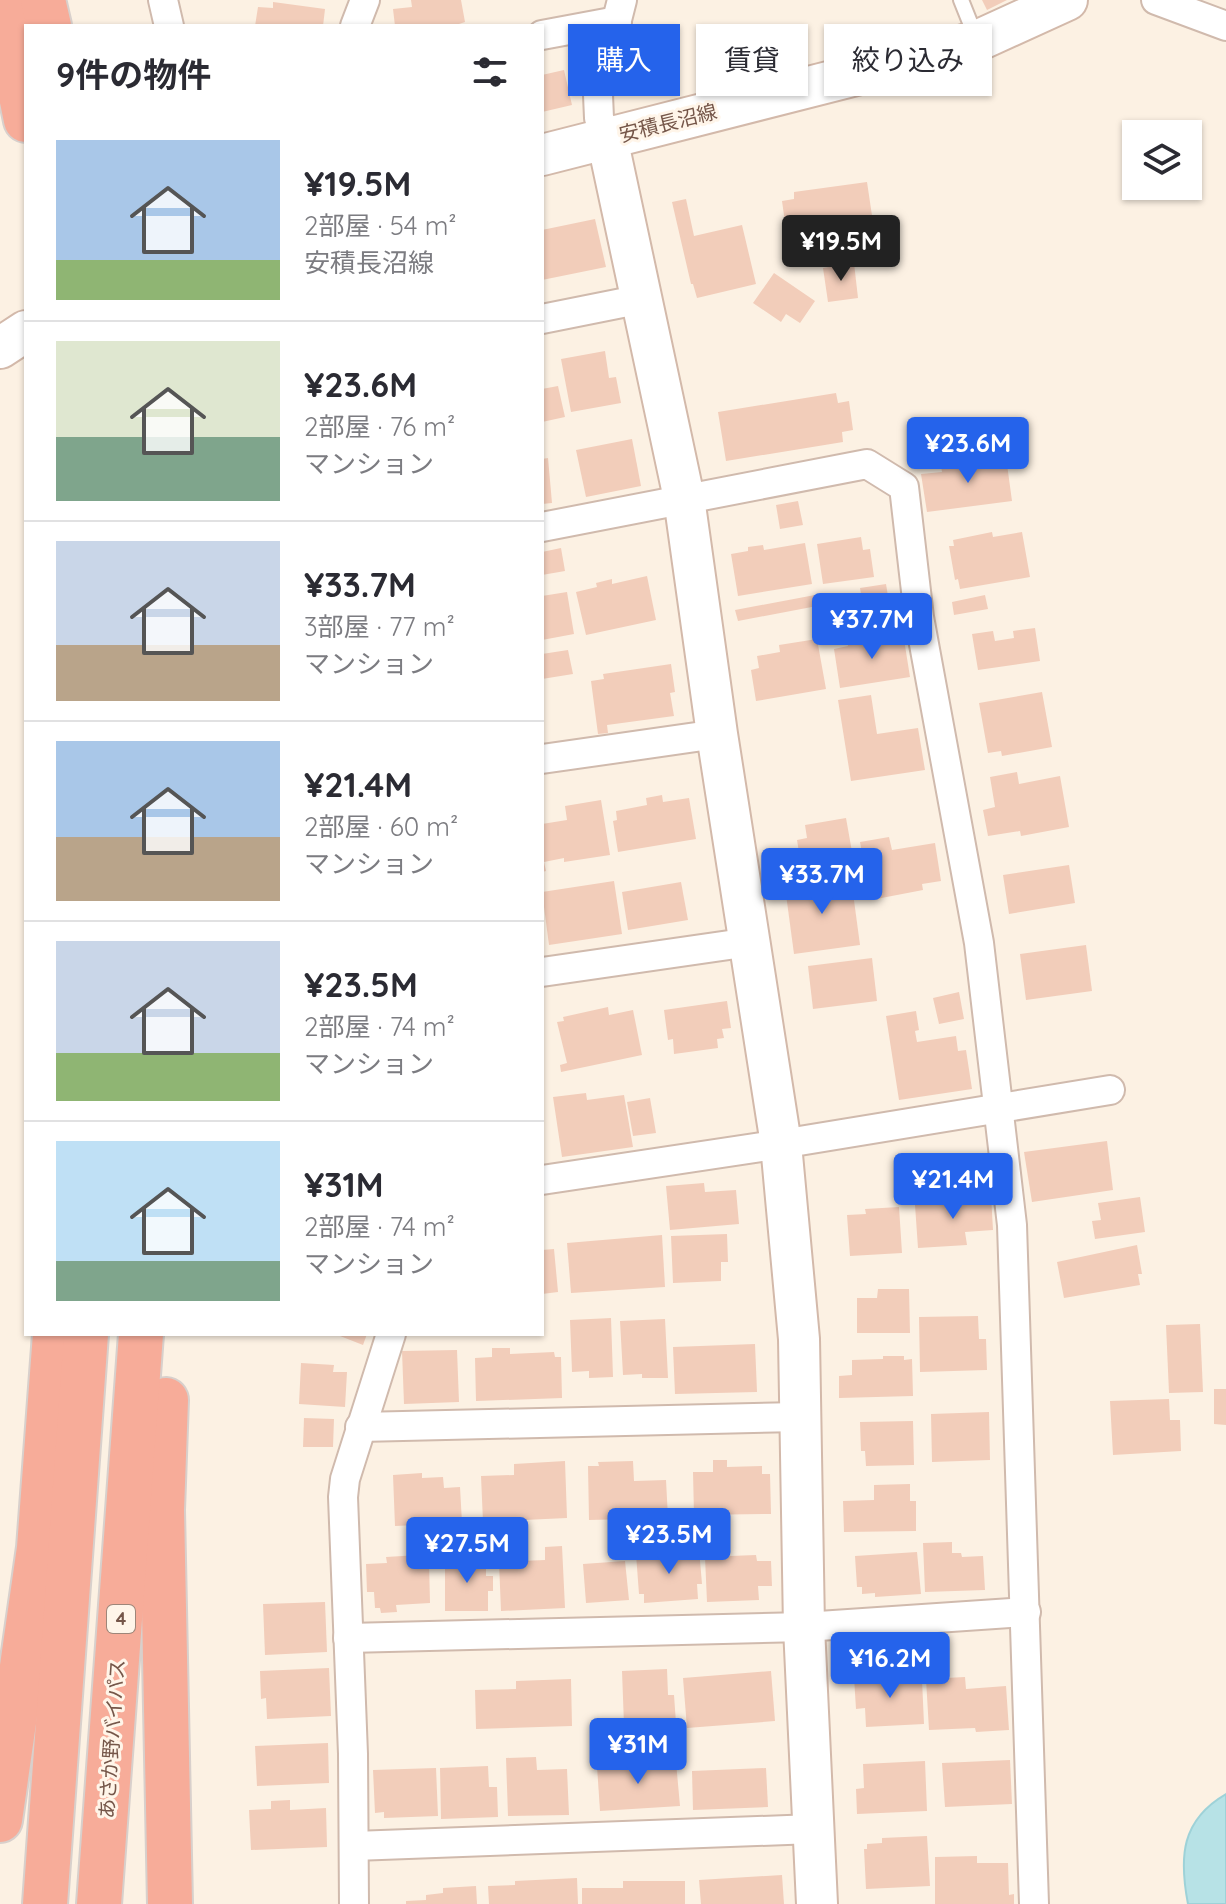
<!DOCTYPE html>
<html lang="ja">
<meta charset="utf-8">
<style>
body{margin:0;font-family:Quicksand,"Noto Sans JP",sans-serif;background:#f2f2f3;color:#2b2b33;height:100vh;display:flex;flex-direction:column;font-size:30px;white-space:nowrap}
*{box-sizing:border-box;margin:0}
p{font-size:26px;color:#7c7c81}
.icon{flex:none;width:44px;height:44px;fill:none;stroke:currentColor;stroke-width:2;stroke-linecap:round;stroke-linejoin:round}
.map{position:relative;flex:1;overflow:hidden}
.panel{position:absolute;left:24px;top:24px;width:520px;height:1312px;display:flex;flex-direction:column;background:#fff;border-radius:0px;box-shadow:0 2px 6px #0004}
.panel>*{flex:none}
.top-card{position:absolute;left:568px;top:24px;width:538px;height:72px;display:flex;gap:16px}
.buttons{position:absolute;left:1122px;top:120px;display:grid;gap:16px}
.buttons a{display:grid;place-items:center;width:80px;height:80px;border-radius:0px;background:#fff;box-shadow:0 2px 6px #0004;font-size:40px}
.price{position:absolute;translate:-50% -68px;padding:0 18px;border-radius:8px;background:#2563eb;color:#fff;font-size:26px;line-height:52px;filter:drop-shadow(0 2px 4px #0008)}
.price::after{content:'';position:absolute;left:50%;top:48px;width:24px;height:18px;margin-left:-12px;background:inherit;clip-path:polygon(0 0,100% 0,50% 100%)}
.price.active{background:#222;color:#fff}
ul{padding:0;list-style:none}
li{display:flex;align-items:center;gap:24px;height:200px;padding:0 32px}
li+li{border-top:2px solid #e1e1e2}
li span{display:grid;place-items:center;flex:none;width:224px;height:160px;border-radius:0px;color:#555}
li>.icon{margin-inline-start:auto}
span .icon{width:96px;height:96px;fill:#fffc;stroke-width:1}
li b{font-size:34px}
h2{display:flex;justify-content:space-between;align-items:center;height:96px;padding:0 32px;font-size:34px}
.chip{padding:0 28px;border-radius:0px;background:#fff;box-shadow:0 2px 6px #0004;font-size:28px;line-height:72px}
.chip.active{background:#2563eb;color:#fff}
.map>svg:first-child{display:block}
.water{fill:#b7e2e6;stroke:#9ed2d8;stroke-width:2}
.building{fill:#f2cdba}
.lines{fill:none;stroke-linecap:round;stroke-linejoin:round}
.lane-casing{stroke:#d0baad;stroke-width:18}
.street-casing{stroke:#d0baad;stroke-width:32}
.secondary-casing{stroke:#d3b9aa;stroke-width:44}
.highway-casing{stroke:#d8d0cc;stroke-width:48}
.lane{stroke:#fff;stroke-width:14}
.street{stroke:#fff;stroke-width:28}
.secondary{stroke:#fff;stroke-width:40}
.highway{stroke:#f7ac99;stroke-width:44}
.labels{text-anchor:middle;stroke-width:6;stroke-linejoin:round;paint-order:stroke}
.shield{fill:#fff5e9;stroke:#9e8679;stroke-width:2}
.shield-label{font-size:18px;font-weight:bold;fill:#755649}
.street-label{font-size:20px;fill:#755649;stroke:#fff5e9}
</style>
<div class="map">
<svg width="1226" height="1904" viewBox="0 0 1226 1904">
<rect width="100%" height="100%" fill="#fcf1e3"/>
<!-- water -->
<path class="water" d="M 1226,1794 L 1226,1904 L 1188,1904 C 1179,1857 1181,1820 1226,1794 Z"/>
<!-- building -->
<g class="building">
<polygon points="411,0 461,0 465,22 453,26 395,26 393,9 412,7"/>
<polygon points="982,0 1007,0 987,10"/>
<polygon points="273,2 325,9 323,26 255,26 258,7 273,8"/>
<polygon points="564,70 572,105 542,112 542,75"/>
<polygon points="867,182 874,229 864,230 868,257 809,266 806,249 789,251 782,201 794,199 794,192"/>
<polygon points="686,199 694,236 742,225 756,284 697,298 693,284 691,284 672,202"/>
<polygon points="595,219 606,267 542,280 542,230"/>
<polygon points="854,263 858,298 828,302 823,268"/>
<polygon points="774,273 815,301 800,323 786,314 781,322 753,303"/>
<polygon points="605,351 609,378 616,377 621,403 571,412 561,359"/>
<polygon points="558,386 565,417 542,422 542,389"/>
<polygon points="836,393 838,403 849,401 853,430 842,432 843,442 726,461 718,412"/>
<polygon points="949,435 949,440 943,441 947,461 918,467 913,441"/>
<polygon points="632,439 641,486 586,497 576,450"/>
<polygon points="1006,457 1012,501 927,512 921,474 942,472 941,466"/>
<polygon points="548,458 552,503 542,504 542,459"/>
<polygon points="798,501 803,525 780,529 776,505"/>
<polygon points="992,532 993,537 1022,532 1030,577 960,589 958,579 955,580 949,546 954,546 953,540"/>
<polygon points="861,537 863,550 870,549 874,577 823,584 817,544"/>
<polygon points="805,543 812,584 738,596 731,554 748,551 748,547 763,545 764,550"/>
<polygon points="561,548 565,571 542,575 542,552"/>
<polygon points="647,576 656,620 586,635 576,592 597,587 596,583 612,579 612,584"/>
<polygon points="886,584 892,620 866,624 860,588"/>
<polygon points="567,592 574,634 542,640 542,596"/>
<polygon points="815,595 817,606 738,621 735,610"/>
<polygon points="985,595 988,609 954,615 952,602"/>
<polygon points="1035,628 1040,661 978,670 972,634 993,631 995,641 1014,638 1013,631"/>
<polygon points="903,633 910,677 840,688 834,649 848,646 847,641"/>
<polygon points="817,639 826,689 756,701 751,670 759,668 757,656 780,652 779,645"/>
<polygon points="568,650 573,674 542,679 542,654"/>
<polygon points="671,664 675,692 670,693 674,716 607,725 608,733 598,734 591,681 604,679 603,674"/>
<polygon points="1042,692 1052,747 1002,756 1001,751 988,753 979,703"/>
<polygon points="871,695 877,734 918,728 925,770 851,781 838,700"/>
<polygon points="1017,772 1019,784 1060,776 1069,827 1021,836 1020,831 988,836 983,810 995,807 990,777"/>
<polygon points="662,795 663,802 689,798 696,839 618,852 613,821 617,820 616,811 647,805 646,798"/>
<polygon points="601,800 610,855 564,862 564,858 544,862 546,871 542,872 542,824 567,820 565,806"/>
<polygon points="846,818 854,863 802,871 797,840 807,838 805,825"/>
<polygon points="889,837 892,850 935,843 941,881 922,884 923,890 871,900 860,842"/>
<polygon points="1069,865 1075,903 1009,914 1003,875"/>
<polygon points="851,878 860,945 794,954 785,887"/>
<polygon points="614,881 622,934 549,945 542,892"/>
<polygon points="681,882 688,920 628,930 622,892"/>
<polygon points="1086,945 1092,991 1026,1000 1020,954"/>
<polygon points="872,958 877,1001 813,1009 808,966"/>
<polygon points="959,992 964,1019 939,1024 933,998"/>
<polygon points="727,1001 731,1028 722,1029 724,1038 717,1039 718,1048 674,1054 673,1039 668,1040 664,1010"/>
<polygon points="608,1007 609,1015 633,1010 642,1055 561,1072 560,1065 567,1063 557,1022 564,1021 563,1017"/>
<polygon points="916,1011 919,1030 915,1031 917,1042 956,1036 958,1051 966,1050 972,1089 899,1100 886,1016"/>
<polygon points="586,1093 587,1100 624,1095 633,1147 562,1157 553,1097"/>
<polygon points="650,1098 656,1133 633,1136 627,1102"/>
<polygon points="1107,1141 1113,1190 1032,1202 1024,1152"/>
<polygon points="704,1183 705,1192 736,1190 739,1224 670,1230 666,1186"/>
<polygon points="991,1195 993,1230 965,1232 967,1245 918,1248 915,1205 946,1203 945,1198"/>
<polygon points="1140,1197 1145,1232 1095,1239 1092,1221 1101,1220 1098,1203"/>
<polygon points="899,1207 902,1253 850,1256 847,1215 866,1214 865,1209"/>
<polygon points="727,1234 728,1262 721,1262 721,1281 673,1283 671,1236"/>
<polygon points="662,1235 665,1287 571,1293 567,1243"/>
<polygon points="1137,1245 1142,1274 1138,1274 1140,1285 1064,1298 1057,1262"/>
<polygon points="554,1249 558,1292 542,1294 542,1250"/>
<polygon points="878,1289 909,1289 910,1333 857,1333 857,1298 877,1298"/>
<polygon points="978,1316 979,1339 986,1339 987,1370 920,1372 919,1317"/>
<polygon points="611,1318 613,1377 589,1378 589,1371 572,1372 570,1320"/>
<polygon points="665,1319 668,1378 642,1378 642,1374 623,1375 620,1321"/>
<polygon points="1200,1324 1203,1392 1169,1393 1166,1325"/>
<polygon points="335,1334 367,1334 363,1345"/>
<polygon points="755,1344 757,1392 675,1394 673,1347"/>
<polygon points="492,1348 510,1348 510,1354 554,1352 555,1357 561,1357 562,1398 476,1401 475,1358 492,1357"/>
<polygon points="457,1350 459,1402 404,1404 402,1351"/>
<polygon points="883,1356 904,1356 904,1360 912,1359 913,1396 839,1398 839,1376 852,1375 852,1360 883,1359"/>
<polygon points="301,1363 334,1365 333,1372 347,1372 345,1407 299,1404"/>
<polygon points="1214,1389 1226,1389 1226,1425 1214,1424"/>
<polygon points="1169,1399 1170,1420 1180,1420 1181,1451 1113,1455 1110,1401"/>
<polygon points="989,1412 990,1460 932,1462 931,1414"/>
<polygon points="304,1418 334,1419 333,1447 303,1447"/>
<polygon points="913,1421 914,1465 866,1466 865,1451 861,1451 860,1422"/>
<polygon points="713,1460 727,1460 727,1467 762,1466 762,1474 770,1474 771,1514 694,1515 693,1472 713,1472"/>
<polygon points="565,1461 567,1518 483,1522 481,1476 514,1475 514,1464"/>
<polygon points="633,1461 634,1481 666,1480 668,1518 589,1520 588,1466 599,1466 598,1462"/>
<polygon points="422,1473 422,1478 443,1477 444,1488 460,1487 462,1523 395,1526 393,1475"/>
<polygon points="910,1484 910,1501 916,1501 916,1531 844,1532 843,1501 874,1500 874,1485"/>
<polygon points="952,1542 952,1553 961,1553 962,1557 983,1556 985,1590 925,1592 923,1543"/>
<polygon points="562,1546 565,1608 501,1611 499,1562 545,1560 545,1547"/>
<polygon points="699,1549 702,1584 697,1584 698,1599 644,1603 644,1594 639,1594 636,1554"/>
<polygon points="917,1552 921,1594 875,1597 875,1593 862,1594 862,1587 857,1587 855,1556"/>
<polygon points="419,1555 419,1562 429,1562 430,1603 396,1605 397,1612 381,1613 380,1608 375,1608 374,1592 367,1592 366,1564 387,1563 386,1557"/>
<polygon points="756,1555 757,1561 771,1561 772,1586 758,1586 759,1600 707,1602 705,1557"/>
<polygon points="445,1558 486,1558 486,1576 493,1576 493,1591 488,1591 488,1611 445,1611"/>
<polygon points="625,1561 629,1600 586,1603 583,1564"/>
<polygon points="325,1602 327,1652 265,1655 263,1604"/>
<polygon points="329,1668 331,1716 267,1719 266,1698 261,1699 260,1671"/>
<polygon points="667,1669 668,1695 674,1695 676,1723 624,1725 622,1671"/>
<polygon points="771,1671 775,1721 687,1728 683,1678"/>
<polygon points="904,1674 904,1681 922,1680 924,1724 866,1727 865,1708 856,1709 854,1677"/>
<polygon points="965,1677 966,1689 1006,1686 1009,1730 976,1732 975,1728 929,1730 926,1679"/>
<polygon points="571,1679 572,1726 476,1729 475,1690 516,1689 516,1681"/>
<polygon points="328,1743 329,1783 257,1786 255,1746"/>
<polygon points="536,1757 537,1770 567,1769 569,1815 508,1816 506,1758"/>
<polygon points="1010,1760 1012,1804 945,1807 942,1763"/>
<polygon points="925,1761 927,1811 857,1814 856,1789 864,1788 863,1764"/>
<polygon points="676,1762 680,1806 600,1811 597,1766"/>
<polygon points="488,1766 489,1787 497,1787 498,1817 441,1819 440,1768"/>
<polygon points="436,1768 438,1816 384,1818 384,1812 375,1813 373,1770"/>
<polygon points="766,1768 768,1807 693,1810 692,1771"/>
<polygon points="290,1800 290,1810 326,1808 327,1847 251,1850 249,1810 271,1809 271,1801"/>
<polygon points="927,1836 930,1886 866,1889 864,1849 867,1849 867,1844 882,1843 882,1838"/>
<polygon points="977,1856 977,1863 1008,1863 1009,1895 1014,1894 1014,1904 935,1904 935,1857"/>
<polygon points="782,1875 784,1904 701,1904 699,1880"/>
<polygon points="577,1878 578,1904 489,1904 488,1886 515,1885 515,1881"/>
<polygon points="623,1881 685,1881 685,1904 582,1904 582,1888 623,1888"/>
<polygon points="476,1886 477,1904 406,1904 406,1901 426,1900 426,1895 443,1893 443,1888"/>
</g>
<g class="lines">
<!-- lane casing -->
<g class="lane-casing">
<polyline id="lane" points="961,0 977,40"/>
</g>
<!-- street casing -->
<g class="street-casing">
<g id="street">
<polyline points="163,0 169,26"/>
<polyline points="1156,0 1226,26"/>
<polyline points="355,26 365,0"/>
<polyline points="542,35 617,21"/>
<polyline points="607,138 599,118 598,95 622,0"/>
<polyline points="542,319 642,299"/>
<polyline points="542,527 867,464 904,487 919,617 979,943 1012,1225 1034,1904"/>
<polyline points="542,759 717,734"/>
<polyline points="542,972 750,942"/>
<polyline points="542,1180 781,1144 1110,1090"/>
<polyline points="360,1427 800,1417"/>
<polyline points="348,1638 804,1627 1026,1612"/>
<polyline points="354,1846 813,1829"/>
<polyline points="354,1904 353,1754 343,1497 345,1479 391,1334"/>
</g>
</g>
<!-- secondary casing -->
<g class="secondary-casing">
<g id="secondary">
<polyline points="607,138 684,498 717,734 781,1144 799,1339 804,1627 817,1904"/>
<polyline points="542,155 911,61 977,41 1067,0"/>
<polyline points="0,348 26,331"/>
</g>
</g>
<!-- highway casing -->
<g class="highway-casing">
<g id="highway">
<polyline points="1,0 26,120"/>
<polyline points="43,0 49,26"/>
<polyline points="166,1400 162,1510 170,1904"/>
<polyline points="0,1820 39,1548 55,1334"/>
<polyline points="45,1904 86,1334"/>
<polyline points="99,1904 141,1334"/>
</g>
</g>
<!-- lane -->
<use href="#lane" class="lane"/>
<!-- street -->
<use href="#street" class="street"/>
<!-- secondary -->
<use href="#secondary" class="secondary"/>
<!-- highway -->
<use href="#highway" class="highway"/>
</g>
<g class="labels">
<!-- shield labels -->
<rect class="shield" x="107" y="1605" width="28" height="28" rx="6"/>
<g class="shield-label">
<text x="121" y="1625">4</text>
</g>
<!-- street labels -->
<g class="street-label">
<text transform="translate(668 123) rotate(-14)" y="7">安積長沼線</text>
<text transform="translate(112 1739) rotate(-86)" y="7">あさか野バイパス</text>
</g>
</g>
</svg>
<div class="buttons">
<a><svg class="icon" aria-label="layers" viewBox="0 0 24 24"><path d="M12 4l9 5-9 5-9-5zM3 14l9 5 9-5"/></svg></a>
</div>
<b class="price active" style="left:841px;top:283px">¥19.5M</b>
<b class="price" style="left:968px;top:485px">¥23.6M</b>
<b class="price" style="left:872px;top:661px">¥37.7M</b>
<b class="price" style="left:822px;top:916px">¥33.7M</b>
<b class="price" style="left:953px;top:1221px">¥21.4M</b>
<b class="price" style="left:669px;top:1576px">¥23.5M</b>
<b class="price" style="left:467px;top:1585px">¥27.5M</b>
<b class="price" style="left:890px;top:1700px">¥16.2M</b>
<b class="price" style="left:638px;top:1786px">¥31M</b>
<div class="top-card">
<a class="chip active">購入</a>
<a class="chip">賃貸</a>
<a class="chip">絞り込み</a>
</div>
<section class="panel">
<h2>9件の物件<svg class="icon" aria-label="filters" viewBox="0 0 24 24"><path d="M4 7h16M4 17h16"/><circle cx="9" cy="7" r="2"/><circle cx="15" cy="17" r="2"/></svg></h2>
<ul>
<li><span style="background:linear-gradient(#a9c7e8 75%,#8fb573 0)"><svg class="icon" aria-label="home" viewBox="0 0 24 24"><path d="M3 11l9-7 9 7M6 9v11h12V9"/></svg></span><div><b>¥19.5M</b><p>2部屋 · 54 m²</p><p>安積長沼線</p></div></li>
<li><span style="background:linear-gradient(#dfe7d0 60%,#7fa58c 0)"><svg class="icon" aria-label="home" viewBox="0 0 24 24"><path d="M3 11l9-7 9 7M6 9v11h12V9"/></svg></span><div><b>¥23.6M</b><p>2部屋 · 76 m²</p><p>マンション</p></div></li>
<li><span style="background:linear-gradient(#c9d6e8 65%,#b9a48a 0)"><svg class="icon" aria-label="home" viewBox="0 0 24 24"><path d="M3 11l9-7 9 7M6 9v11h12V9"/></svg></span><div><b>¥33.7M</b><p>3部屋 · 77 m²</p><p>マンション</p></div></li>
<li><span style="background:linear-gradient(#a9c7e8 60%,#b9a48a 0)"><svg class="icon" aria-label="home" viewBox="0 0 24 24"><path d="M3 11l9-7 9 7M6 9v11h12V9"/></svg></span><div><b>¥21.4M</b><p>2部屋 · 60 m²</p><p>マンション</p></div></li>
<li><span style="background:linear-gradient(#c9d6e8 70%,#8fb573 0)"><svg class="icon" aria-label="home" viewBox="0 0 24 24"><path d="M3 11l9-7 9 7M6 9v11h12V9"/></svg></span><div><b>¥23.5M</b><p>2部屋 · 74 m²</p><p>マンション</p></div></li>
<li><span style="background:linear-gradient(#bfe0f5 75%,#7fa58c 0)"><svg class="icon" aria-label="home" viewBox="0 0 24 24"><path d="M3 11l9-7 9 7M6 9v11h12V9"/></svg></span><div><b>¥31M</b><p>2部屋 · 74 m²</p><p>マンション</p></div></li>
</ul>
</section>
</div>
